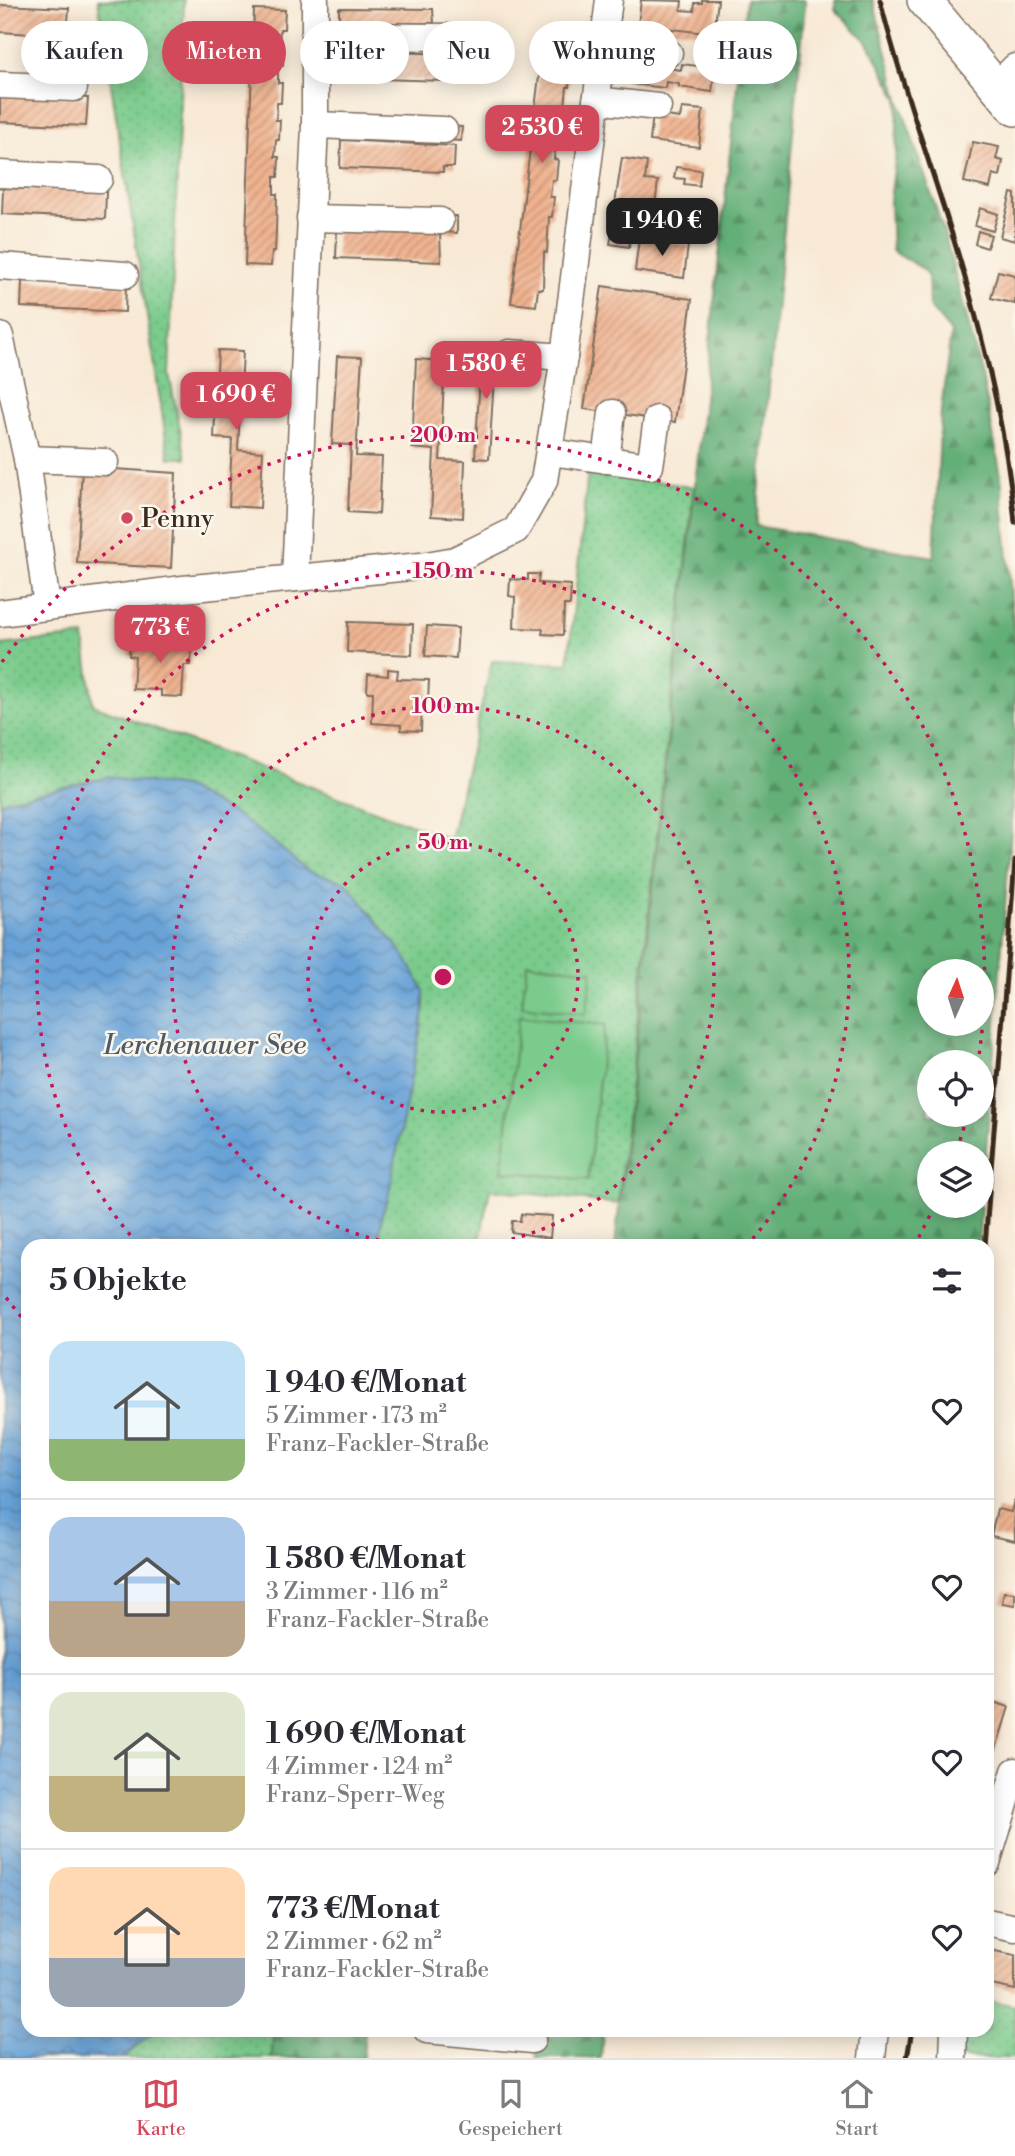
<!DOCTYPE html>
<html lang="de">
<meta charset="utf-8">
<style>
body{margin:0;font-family:"Libre Bodoni",serif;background:#f7f7f7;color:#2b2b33;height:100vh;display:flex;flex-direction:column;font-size:26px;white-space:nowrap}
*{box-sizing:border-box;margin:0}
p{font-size:23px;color:#7c7c81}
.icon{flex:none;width:38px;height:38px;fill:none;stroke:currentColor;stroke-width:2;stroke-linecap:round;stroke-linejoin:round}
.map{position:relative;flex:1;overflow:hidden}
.drawer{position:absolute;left:21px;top:1239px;width:973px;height:798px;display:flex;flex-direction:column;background:#fff;border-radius:21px;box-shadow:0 4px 18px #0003}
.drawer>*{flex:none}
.hud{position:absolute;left:21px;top:21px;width:973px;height:63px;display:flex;gap:14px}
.needle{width:46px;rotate:3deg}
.buttons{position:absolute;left:917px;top:959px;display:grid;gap:14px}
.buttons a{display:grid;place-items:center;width:77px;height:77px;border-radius:50%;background:#fff;box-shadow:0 4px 18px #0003;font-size:35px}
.price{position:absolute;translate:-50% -60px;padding:0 16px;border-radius:14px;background:#d1495b;color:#fff;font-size:23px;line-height:46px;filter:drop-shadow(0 2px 4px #0008)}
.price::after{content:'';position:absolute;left:50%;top:42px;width:21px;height:16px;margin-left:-10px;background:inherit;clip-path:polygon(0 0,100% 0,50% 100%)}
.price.selected{background:#222;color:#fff}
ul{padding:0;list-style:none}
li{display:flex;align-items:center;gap:21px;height:175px;padding:0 28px}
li+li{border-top:2px solid #e1e1e2}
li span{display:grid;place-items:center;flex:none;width:196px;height:140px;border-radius:21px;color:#555}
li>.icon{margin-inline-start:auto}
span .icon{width:84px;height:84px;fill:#fffc;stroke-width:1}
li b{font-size:30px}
h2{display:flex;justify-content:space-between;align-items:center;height:84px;padding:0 28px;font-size:30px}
.pill{padding:0 24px;border-radius:32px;background:#fff;box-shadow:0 4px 18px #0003;font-size:24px;line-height:63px}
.pill.selected{background:#d1495b;color:#fff}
.tabs{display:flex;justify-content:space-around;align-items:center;height:98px;border-top:2px solid #e1e1e2;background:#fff;font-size:19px;color:#7c7c81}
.tabs a{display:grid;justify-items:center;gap:4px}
.tabs .selected{color:#d1495b}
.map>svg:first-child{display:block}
.green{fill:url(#green-dots);stroke:#5a7a55;stroke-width:2}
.forest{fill:url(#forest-firs);stroke:#4f6c4b;stroke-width:2;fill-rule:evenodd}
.pitch{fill:#7acb8c;stroke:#5a7a55;stroke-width:2}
.water{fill:url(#water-waves);stroke:#52667a;stroke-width:2}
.building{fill:url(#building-hatch)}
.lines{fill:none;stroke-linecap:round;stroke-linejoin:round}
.minor-casing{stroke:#7d6d5e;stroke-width:29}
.major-casing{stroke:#7d6d5e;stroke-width:36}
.minor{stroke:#fff;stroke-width:26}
.major{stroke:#fff;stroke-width:33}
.rail{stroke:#3b2a1e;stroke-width:5}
.ring{fill:none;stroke:#c2185b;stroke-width:3.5;stroke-dasharray:3.5 7}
.poi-dot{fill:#d1495b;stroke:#fbf7ec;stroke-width:2.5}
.labels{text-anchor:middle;stroke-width:5;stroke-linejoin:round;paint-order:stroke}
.poi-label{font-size:26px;fill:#3b2a1e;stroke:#fbf7ec;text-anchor:start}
.water-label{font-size:28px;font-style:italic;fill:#4d5a68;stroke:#fbf7ec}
.centre{fill:#c2185b;stroke:#fbf7ec;stroke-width:3.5}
.ring-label{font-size:21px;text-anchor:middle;font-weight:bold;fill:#c2185b;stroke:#fbf7ec;stroke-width:5;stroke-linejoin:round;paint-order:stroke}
</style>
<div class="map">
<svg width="1015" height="2058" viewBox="0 0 1015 2058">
<defs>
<pattern id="green-dots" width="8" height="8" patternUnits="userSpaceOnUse" patternTransform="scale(1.75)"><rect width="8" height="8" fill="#7acb8c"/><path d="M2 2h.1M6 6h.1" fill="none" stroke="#6aae78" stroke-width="1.8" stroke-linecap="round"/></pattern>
<pattern id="forest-firs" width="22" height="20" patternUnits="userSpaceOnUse" patternTransform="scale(1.75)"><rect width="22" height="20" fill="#63af78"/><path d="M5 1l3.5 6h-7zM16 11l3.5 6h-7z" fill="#538f62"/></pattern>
<pattern id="water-waves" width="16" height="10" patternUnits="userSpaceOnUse" patternTransform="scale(1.75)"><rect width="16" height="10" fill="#68a2d7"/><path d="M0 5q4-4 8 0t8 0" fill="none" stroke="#5784ae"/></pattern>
<pattern id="building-hatch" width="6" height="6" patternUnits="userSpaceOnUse" patternTransform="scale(1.75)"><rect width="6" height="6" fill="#f0b390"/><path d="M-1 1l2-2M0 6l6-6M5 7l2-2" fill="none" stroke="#c49275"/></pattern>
</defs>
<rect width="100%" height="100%" fill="#fbf7ec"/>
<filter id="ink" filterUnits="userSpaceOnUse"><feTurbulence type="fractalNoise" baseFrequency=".0143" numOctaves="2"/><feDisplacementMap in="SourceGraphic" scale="14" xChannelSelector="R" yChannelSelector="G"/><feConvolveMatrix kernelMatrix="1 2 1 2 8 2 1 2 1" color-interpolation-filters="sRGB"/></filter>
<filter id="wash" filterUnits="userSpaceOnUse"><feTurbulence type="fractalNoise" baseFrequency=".00686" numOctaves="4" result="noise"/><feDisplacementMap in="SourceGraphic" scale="28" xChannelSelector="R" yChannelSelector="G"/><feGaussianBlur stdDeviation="1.57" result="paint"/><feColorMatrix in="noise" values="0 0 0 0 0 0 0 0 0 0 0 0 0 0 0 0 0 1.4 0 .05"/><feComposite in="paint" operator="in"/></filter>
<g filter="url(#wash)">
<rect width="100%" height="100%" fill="#f8e9d5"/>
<!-- green -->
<g class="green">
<polygon points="98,0 184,0 169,374 186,458 169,458"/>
<polygon points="588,471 694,487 618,1204 490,1189 479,1246 28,1246 28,2030 273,2030 272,2058 0,2058 0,645 84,636 93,705 450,839 492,661 568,664"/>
<polygon points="987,2000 1015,2006 1015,2058 959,2058 961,2030 987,2030"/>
</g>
<!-- forest -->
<g class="forest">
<path d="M 746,0 L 805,0 L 805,5 L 756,526 L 934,557 L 941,410 L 951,332 L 929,306 L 928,277 L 923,269 L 892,251 L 890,201 L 896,154 L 898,99 L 869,44 L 835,9 L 835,0 L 873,0 L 899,99 L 944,232 L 982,376 L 1001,476 L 1015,643 L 1015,739 L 1011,830 L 982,1202 L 982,1153 L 929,1153 L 929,1206 L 981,1206 L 978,1246 L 615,1246 ZM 982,971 L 982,1024 L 929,1024 L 929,971 ZM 982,1062 L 982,1115 L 929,1115 L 929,1062 Z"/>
<polygon points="273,2030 365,2030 363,2058 272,2058"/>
<polygon points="539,2030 603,2030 601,2058 536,2058"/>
</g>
<!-- pitch -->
<g class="pitch">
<polygon points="527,963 592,971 586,1014 522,1006"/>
<polygon points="519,1016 605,1025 588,1180 502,1171"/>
</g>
<!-- water -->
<polygon class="water" points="109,777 184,787 238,816 271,840 308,871 346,882 406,958 424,991 424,1011 388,1198 382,1214 378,1246 28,1246 28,2030 156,2030 123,2058 0,2058 0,804 6,800"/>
<g id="blocks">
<!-- building -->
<g class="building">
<polygon points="641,0 682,1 681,10 694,11 695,3 702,3 702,0 718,0 714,34 638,25"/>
<polygon points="0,5 69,8 67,36 0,32"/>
<polygon points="339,8 433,9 434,23 339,23"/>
<polygon points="254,9 285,10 284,29 280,29 279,46 284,47 283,66 278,66 278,83 282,83 281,103 277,103 276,120 280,120 279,140 276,140 275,157 279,157 278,177 274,177 274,194 277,194 276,230 275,251 272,251 271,266 245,265"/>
<polygon points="542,33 570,34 568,50 573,50 569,87 567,87 565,106 563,106 561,143 556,143 554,159 558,160 556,180 552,180 550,197 554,197 552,217 549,217 547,253 544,252 543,289 538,289 536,306 511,303 540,68 533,68 535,46 541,47"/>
<polygon points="344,50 448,54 447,81 343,78"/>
<polygon points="635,54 669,59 668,68 681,70 682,64 715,68 712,92 679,87 679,84 666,82 665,88 631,84"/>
<polygon points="0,93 88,98 86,126 0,122"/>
<polygon points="682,108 703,110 699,147 650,141 653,114 680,118"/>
<polygon points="445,126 462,127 461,141 444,140"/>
<polygon points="341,140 455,146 454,167 443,167 443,172 340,168"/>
<polygon points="973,142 999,147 996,159 1003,161 1000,176 993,174 990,188 964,182"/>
<polygon points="622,158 647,162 645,180 658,181 654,214 614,210"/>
<polygon points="676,167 701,170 699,186 684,184 685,179 674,178"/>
<polygon points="3,188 106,192 105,219 2,214"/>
<polygon points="1011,193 1015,194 1015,241 1000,237"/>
<polygon points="980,208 998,214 993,231 975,226"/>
<polygon points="441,216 457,216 457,233 440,232 441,262 336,258 337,229"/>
<polygon points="613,229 631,232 629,247 610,244"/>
<polygon points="978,231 991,235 987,248 975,244"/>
<polygon points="639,238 688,245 684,278 635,271"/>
<polygon points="998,271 1015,275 1015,304 991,298"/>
<polygon points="22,281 126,286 125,312 21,307"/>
<polygon points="602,286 692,299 675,422 584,409"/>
<polygon points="482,344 496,344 489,459 475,458"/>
<polygon points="218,350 243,351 238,450 263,452 260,508 229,506 232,439 214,438"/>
<polygon points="337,356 362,357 356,456 382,457 379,514 348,512 351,445 332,444"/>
<polygon points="416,359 445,361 440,460 465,461 463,518 431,516 434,450 412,448"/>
<polygon points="82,467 176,473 171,568 77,563"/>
<polygon points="528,574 539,574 538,583 571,585 570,605 564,605 563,635 542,634 543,629 514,628 515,597 509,596 510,579 528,580"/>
<polygon points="348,622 413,624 412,655 347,652"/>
<polygon points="427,626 458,628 456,658 425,656"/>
<polygon points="150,634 159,635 158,643 192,645 191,665 184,665 182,697 161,696 161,690 133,689 135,657 129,656 130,638 150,639"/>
<polygon points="388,669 398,670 397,679 429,680 428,701 422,701 421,731 401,730 401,725 372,723 373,692 367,692 368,674 388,676"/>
<polygon points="521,1214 552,1216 550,1238 511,1232 512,1221 520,1221"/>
<polygon points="1014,1500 1015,1541 991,1536 997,1509 1011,1512"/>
<polygon points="1004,1592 1015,1593 1015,1605 1002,1603"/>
<polygon points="987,1700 1009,1707 995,1752 987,1750"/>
<polygon points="990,1950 1015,1955 1015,1990 987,1984 987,1963"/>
</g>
</g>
</g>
<g filter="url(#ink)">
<use href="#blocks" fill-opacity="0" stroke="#7d6d5e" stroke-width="2"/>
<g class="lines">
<!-- minor casing -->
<g class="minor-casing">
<g id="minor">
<polyline points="314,36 448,37"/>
<polyline points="603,44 669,53"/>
<polyline points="0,85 74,88"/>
<polyline points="996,86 1015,67"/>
<polyline points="596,100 658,107"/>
<polyline points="315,125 444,130"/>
<polyline points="0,174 99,179"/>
<polyline points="310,218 440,221"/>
<polyline points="0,266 125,275"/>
<polyline points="0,336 27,459 47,606"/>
<polyline points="509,353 564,357"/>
<polyline points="550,452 650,466 657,419"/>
<polyline points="27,459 105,462"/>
<polyline points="606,460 612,413"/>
<polyline points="295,578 315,125 315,0"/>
<polyline points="0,613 183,589 421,566 455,560 516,530 544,481 564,357 609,0"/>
<polyline points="987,1863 1015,1771"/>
<polyline points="987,1922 1015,1928"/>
<polyline points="427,2030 532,2040"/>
<polyline points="872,2058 875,2030"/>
<polyline points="953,2058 954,2030"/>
</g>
</g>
<!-- major casing -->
<g class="major-casing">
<polyline id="major" points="924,0 1015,109"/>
</g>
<!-- minor -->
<use href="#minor" class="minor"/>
<!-- major -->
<use href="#major" class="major"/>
<!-- rail -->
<g class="rail">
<path d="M 880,0 C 902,89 935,175 961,264 C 986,348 1007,435 1015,523"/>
<polyline points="985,1246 1015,861"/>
<polyline points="907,2058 912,2030"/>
</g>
</g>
</g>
<!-- distance rings -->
<g class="ring">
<circle cx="443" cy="977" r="135"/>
<path d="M410 1246A271 271 0 1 1 476 1246"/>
<path d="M137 1243A406 406 0 1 1 749 1243"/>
<path d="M967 1117A542 542 0 0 1 957 1149M934 1206A542 542 0 0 1 915 1244M28 1325A542 542 0 0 1 2 1292M2 662A542 542 0 0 1 978 1062"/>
</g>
<!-- markers -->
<circle class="poi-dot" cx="127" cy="518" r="7"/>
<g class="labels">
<!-- poi labels -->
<g class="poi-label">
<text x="141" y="527">Penny</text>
</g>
<!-- water labels -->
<g class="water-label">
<text x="205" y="1054">Lerchenauer See</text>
</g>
</g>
<circle cx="443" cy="977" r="10" class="centre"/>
<g class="ring-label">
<text x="443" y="442">200 m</text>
<text x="443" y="578">150 m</text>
<text x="443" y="713">100 m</text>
<text x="443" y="849">50 m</text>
</g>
</svg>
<div class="buttons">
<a><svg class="needle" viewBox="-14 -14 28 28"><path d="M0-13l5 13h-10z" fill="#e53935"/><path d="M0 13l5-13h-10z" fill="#7c7c81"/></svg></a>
<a><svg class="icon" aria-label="locate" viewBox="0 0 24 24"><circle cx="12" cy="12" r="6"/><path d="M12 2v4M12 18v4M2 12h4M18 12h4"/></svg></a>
<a><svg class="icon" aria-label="layers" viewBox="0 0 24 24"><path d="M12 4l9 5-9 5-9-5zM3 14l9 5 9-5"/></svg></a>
</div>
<b class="price" style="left:542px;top:165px">2 530 €</b>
<b class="price selected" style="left:662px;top:258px">1 940 €</b>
<b class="price" style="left:486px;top:401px">1 580 €</b>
<b class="price" style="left:236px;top:432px">1 690 €</b>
<b class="price" style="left:160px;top:665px">773 €</b>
<div class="hud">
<a class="pill">Kaufen</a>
<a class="pill selected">Mieten</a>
<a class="pill">Filter</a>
<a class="pill">Neu</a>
<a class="pill">Wohnung</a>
<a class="pill">Haus</a>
</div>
<section class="drawer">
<h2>5 Objekte<svg class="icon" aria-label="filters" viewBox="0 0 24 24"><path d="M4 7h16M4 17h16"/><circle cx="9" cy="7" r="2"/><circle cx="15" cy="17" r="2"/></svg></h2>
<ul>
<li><span style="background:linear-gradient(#bfe0f5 70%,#8fb573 0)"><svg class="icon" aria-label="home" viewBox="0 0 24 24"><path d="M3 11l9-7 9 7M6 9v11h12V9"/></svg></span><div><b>1 940 €/Monat</b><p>5 Zimmer · 173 m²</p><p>Franz-Fackler-Straße</p></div><svg class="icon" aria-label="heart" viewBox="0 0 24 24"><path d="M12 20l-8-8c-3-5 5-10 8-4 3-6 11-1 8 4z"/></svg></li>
<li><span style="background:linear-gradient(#a9c7e8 60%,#b9a48a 0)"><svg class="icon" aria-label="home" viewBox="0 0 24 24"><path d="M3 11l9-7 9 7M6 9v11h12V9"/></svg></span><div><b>1 580 €/Monat</b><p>3 Zimmer · 116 m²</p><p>Franz-Fackler-Straße</p></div><svg class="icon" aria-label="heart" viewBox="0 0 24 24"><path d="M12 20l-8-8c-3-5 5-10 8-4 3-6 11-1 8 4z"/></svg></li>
<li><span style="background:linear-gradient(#dfe7d0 60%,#c2b280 0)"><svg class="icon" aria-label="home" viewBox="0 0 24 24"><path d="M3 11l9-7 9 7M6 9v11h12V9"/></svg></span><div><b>1 690 €/Monat</b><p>4 Zimmer · 124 m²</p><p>Franz-Sperr-Weg</p></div><svg class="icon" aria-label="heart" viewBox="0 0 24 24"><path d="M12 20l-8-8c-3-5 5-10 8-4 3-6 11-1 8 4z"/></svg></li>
<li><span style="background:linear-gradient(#ffd9b3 65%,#9aa5b1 0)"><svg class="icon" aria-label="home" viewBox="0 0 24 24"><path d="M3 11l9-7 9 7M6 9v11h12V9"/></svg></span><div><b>773 €/Monat</b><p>2 Zimmer · 62 m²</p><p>Franz-Fackler-Straße</p></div><svg class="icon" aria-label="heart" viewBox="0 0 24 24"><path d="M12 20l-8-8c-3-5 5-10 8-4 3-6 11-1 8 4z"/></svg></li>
</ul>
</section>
</div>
<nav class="tabs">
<a class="selected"><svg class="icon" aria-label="map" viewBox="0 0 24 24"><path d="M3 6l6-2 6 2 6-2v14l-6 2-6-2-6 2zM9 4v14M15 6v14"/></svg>Karte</a>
<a><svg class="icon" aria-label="saved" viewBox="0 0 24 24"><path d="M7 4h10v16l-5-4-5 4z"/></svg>Gespeichert</a>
<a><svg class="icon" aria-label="home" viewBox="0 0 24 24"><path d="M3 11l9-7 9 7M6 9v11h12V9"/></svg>Start</a>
</nav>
